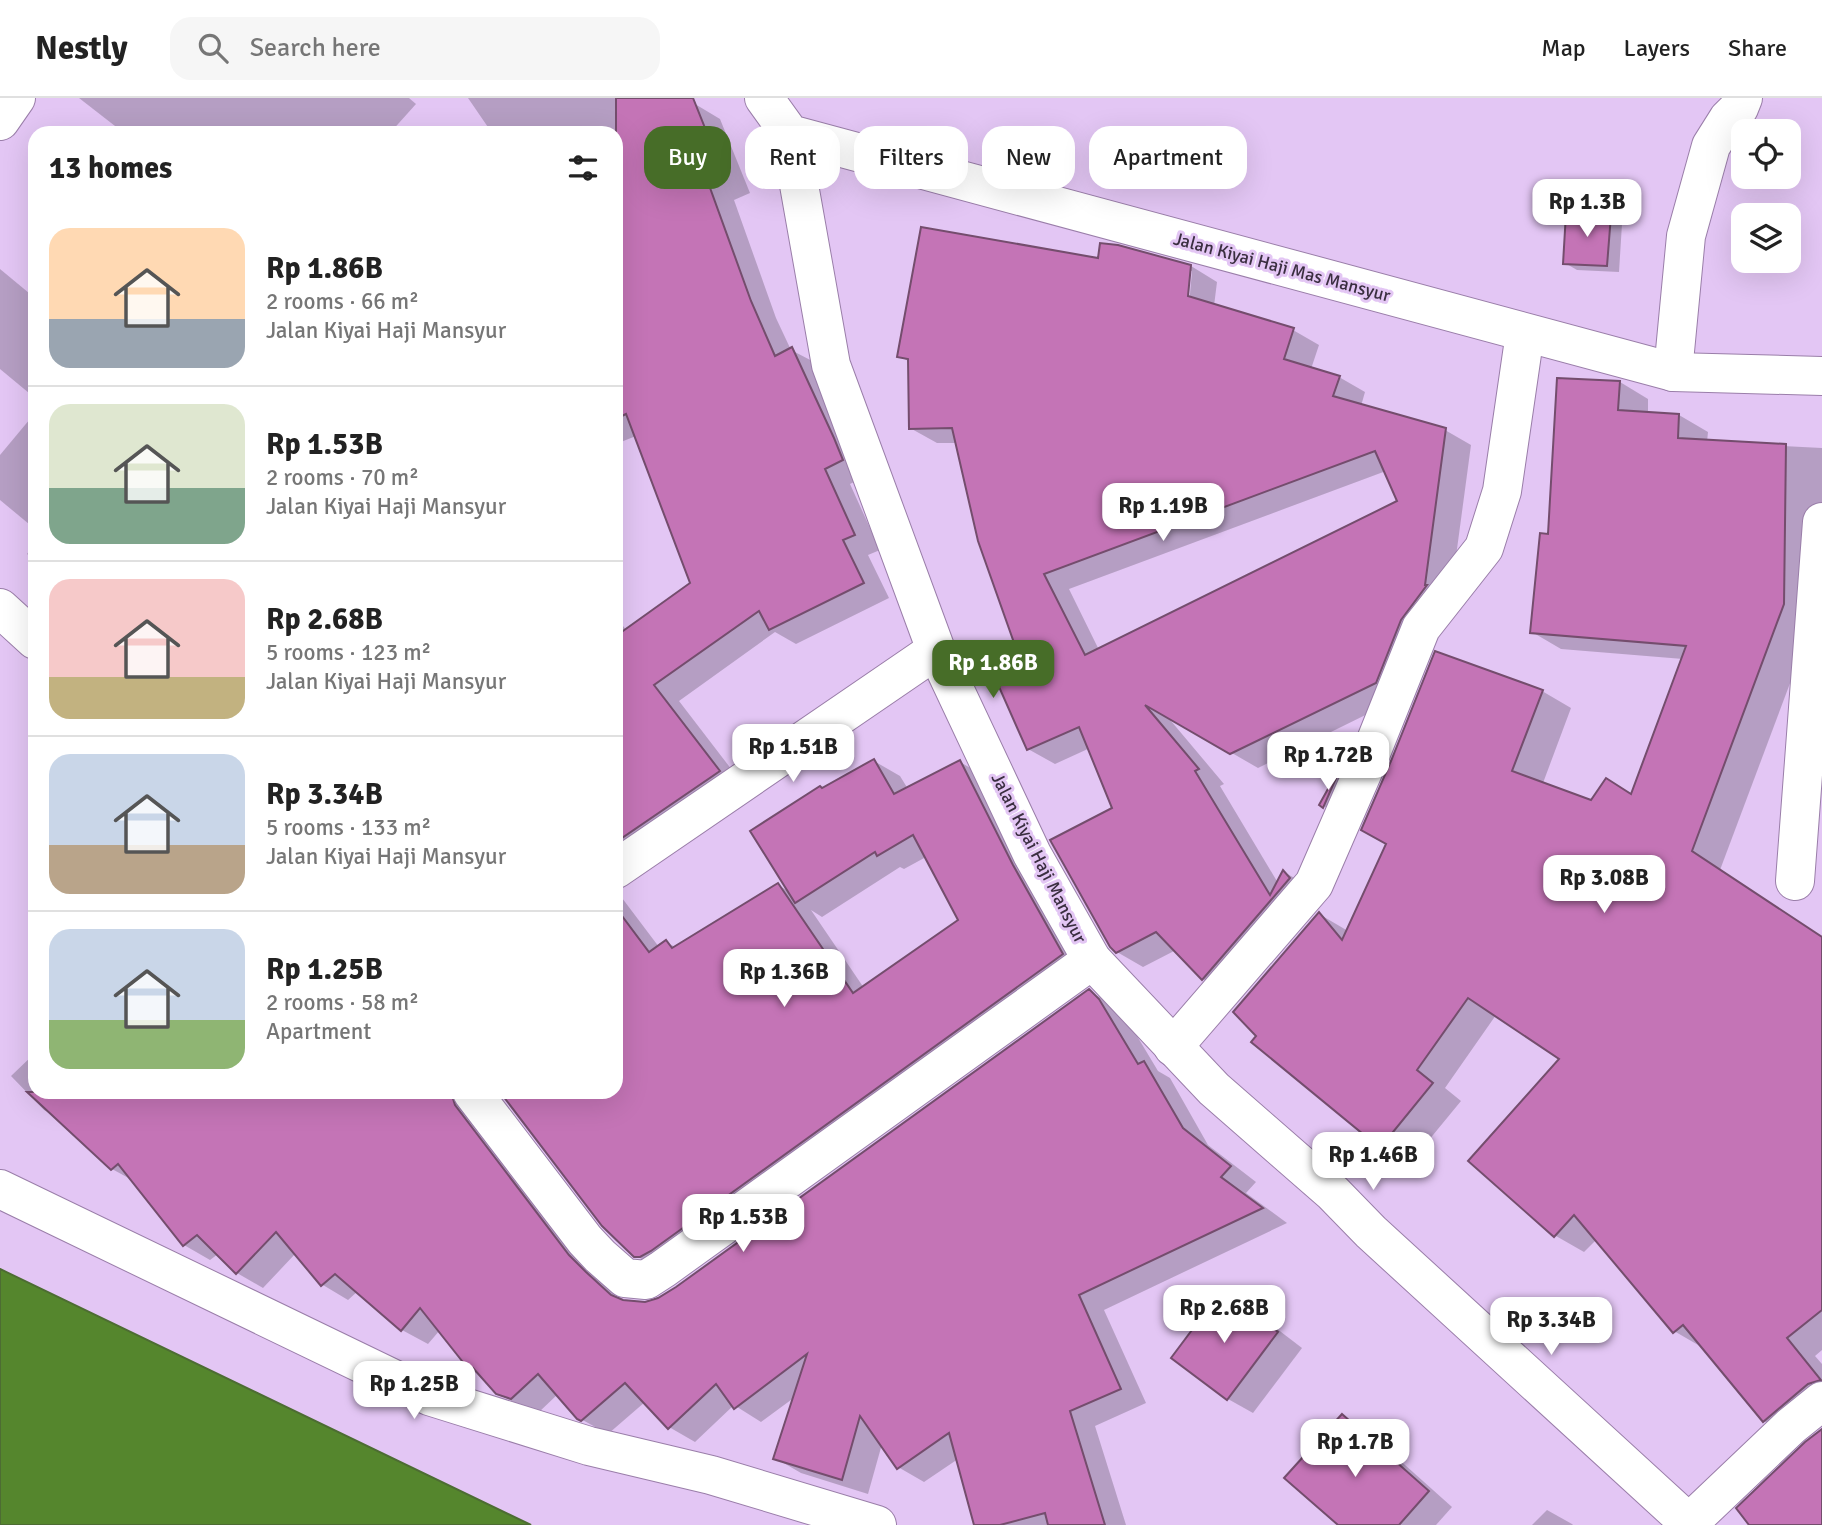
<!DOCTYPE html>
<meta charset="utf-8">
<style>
body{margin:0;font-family:Signika,sans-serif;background:#f6f6f6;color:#222;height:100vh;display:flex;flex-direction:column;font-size:26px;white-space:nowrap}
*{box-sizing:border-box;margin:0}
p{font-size:23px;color:#767676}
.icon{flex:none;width:38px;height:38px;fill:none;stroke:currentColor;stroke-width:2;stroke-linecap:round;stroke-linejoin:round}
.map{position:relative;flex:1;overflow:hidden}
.sheet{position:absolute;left:28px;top:28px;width:595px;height:973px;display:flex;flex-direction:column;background:#fff;border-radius:21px;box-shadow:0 7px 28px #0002}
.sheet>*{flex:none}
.hud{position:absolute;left:644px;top:28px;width:665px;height:63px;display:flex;gap:14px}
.fabs{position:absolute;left:1731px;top:21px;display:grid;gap:14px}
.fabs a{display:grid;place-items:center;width:70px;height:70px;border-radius:14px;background:#fff;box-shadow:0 7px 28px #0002;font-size:35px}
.price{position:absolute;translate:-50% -60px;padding:0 16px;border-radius:14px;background:#fff;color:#222;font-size:23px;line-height:46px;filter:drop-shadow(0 2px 4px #0008)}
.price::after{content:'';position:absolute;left:50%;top:42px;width:21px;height:16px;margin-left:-10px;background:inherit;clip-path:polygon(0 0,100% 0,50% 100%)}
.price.current{background:#476d28;color:#fff}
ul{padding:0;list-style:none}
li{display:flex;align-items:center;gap:21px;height:175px;padding:0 21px}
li+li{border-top:2px solid #e0e0e0}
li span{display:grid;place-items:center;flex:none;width:196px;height:140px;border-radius:21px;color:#555}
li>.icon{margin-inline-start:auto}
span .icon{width:84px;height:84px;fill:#fffc;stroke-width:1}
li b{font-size:30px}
h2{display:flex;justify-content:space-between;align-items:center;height:84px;padding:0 21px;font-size:30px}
.tag{padding:0 24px;border-radius:21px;background:#fff;box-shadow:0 7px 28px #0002;font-size:24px;line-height:63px}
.tag.current{background:#476d28;color:#fff}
header{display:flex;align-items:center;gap:42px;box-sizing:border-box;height:98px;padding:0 35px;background:#fff;border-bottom:2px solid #e0e0e0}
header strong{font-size:33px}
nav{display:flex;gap:38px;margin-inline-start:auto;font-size:24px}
.search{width:490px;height:63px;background:#f6f6f6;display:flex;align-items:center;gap:18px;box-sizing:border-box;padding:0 24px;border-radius:21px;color:#767676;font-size:26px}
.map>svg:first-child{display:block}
.water{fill:#55862d;stroke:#4d6c33;stroke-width:2}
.shadow{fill:#0003;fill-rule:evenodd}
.building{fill:#c474b6;stroke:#744d6d;stroke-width:2;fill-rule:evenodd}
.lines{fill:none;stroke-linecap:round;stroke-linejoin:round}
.minor-casing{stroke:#9a7ea9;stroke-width:40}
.tertiary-casing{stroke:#9a7ea9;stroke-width:40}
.minor{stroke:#fff;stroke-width:38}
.tertiary{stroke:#fff;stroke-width:38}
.labels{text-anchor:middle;stroke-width:6;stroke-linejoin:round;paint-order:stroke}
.street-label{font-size:18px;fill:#3a2e40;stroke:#e3c6f4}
</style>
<header>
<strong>Nestly</strong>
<div class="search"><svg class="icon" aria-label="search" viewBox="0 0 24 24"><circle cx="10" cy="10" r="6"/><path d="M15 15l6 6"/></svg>Search here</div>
<nav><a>Map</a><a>Layers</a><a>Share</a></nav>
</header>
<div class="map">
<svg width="1822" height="1427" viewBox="0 0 1822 1427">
<rect width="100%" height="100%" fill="#e3c6f4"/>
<!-- water -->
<polygon class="water" points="0,1171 531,1427 0,1427"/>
<!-- shadow -->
<g class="shadow">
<polygon points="79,0 409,0 416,6 390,35 124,35"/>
<path d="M 468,0 L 693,0 L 695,6 L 720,21 L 750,95 L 734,102 L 776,220 L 791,252 L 818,266 L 868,377 L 850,386 L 880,452 L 868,457 L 889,500 L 796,546 L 775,534 L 679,603 L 745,689 L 616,792 L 659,849 L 666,844 L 677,850 L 778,787 L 790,794 L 823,691 L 874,663 L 900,678 L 908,691 L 960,664 L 986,679 L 1088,871 L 662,1173 L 635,1157 L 502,994 L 616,994 L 616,524 L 623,528 L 627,533 L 692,485 L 636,338 L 616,346 L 616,35 L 492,35 ZM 926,759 L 960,823 L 864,890 L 811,812 L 822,819 L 900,769 L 904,771 Z"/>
<polygon points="1610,119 1622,126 1619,174 1577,172 1565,165"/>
<path d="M 1100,162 L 1191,168 L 1217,184 L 1214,208 L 1293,232 L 1319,247 L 1311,271 L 1339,279 L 1365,294 L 1361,308 L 1445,332 L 1471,347 L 1450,503 L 1402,599 L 1258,670 L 1166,617 L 1224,686 L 1220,688 L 1278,785 L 1284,774 L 1310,789 L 1229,896 L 1203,881 L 1176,852 L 1143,869 L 1117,854 L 1114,710 L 1090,650 L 1055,666 L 1028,651 L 1025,571 L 957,345 L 937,345 L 910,330 L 910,264 L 899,258 ZM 1189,173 L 1192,173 L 1189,207 L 1185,207 ZM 1386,373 L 1399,404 L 1099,552 L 1069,491 Z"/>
<polygon points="0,171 35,200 35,300 0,271"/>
<polygon points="1620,284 1648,301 1648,315 1679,317 1708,334 1707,344 1822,350 1822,500 1720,772 1822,839 1822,1252 1815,1258 1822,1266 1822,1315 1793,1340 1764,1323 1705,1251 1674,1233 1597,1141 1584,1154 1556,1138 1471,1063 1561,961 1496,917 1445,990 1461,1003 1410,1065 1381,1048 1319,816 1348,833 1542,593 1571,610 1543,685 1592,705 1607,682 1632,697 1683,561 1561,551 1532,534 1550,438"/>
<polygon points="35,315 35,431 0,402 0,357"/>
<polygon points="35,445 35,462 27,456"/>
<polygon points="1344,666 1354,673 1336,715 1322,707"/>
<polygon points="1089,893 1115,908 1125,918 1158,973 1170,980 1208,1047 1256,1084 1246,1095 1287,1125 1104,1212 1146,1305 1095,1328 1126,1427 976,1427 958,1361 924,1384 898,1369 882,1346 868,1396 801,1375 775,1360 795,1299 761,1324 734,1307 695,1344 669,1329 645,1304 608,1336 579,1320 558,1296 538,1315 524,1310 497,1295 483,1278 471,1272 440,1232 428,1246 402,1232 358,1193 348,1202 323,1187 296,1155 263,1190 237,1175 218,1156 210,1162 184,1147 134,1083 112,1071 56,1019 44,1012 11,978 35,955 35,994 482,994 610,1190 626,1204 645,1205 659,1202"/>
<polygon points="1222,1194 1247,1208 1302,1250 1253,1315 1228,1301"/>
<polygon points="1342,1318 1367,1333 1452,1409 1436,1427 1341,1427"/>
<polygon points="1547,1412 1572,1426 1573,1427 1532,1427"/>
</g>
<!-- building -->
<g class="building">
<polygon points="616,0 693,0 725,80 709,87 751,203 775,258 792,249 834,340 843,362 825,371 855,437 843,442 864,485 769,532 759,513 654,587 720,673 616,744 616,538 690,485 626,316 616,321"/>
<polygon points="1566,115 1611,117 1607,168 1563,166"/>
<path d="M 921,129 L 1098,160 L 1100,145 L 1118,147 L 1191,167 L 1188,198 L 1294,230 L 1284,261 L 1340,278 L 1333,298 L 1446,330 L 1425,487 L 1427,487 L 1401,522 L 1376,585 L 1230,656 L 1145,607 L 1199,671 L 1195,673 L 1270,797 L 1283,772 L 1290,780 L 1202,882 L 1156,834 L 1116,855 L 1110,849 L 1050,742 L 1112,710 L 1079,629 L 1027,652 L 996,582 L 1023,570 L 978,443 L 952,330 L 909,331 L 908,261 L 897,259 ZM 1375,353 L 1397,403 L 1085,557 L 1044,476 Z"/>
<polygon points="1557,280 1620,283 1618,312 1679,316 1678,340 1786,346 1784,506 1692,753 1822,839 1822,1212 1787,1240 1821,1282 1808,1286 1763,1324 1683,1227 1673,1235 1574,1117 1554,1139 1468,1063 1559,961 1468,900 1417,972 1433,985 1380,1050 1251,944 1256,938 1233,914 1319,814 1342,842 1386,746 1361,732 1391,663 1435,553 1543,592 1512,673 1591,702 1606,680 1631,696 1686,548 1530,535 1540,435 1548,436"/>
<polygon points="874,661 894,696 960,662 1013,767 1063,856 651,1153 640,1159 634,1159 602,1128 500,994 616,994 616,810 649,854 666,842 672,850 778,785 853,895 958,822 913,737 877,758 875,754 795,805 750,733 820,688 822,690"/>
<polygon points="1343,664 1323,710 1319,707"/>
<polygon points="1089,891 1099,901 1138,966 1144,963 1183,1030 1231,1068 1221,1079 1263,1110 1079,1197 1121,1291 1070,1313 1105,1427 1048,1427 1045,1415 1000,1427 974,1427 949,1335 897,1371 860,1318 842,1382 773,1361 807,1256 734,1311 716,1286 668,1331 625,1285 581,1323 577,1321 538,1276 511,1301 496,1296 473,1270 470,1273 420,1210 401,1233 335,1176 321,1188 276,1134 236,1176 197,1137 183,1148 118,1066 111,1072 27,994 451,994 455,1007 569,1157 586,1174 611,1197 623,1202 645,1204 658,1200 676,1189"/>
<polygon points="1222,1192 1278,1234 1227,1302 1171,1260"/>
<polygon points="1342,1316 1429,1393 1399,1427 1338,1427 1284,1380"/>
<polygon points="1822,1331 1822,1427 1749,1427 1736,1410 1805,1344"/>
</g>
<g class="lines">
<!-- minor casing -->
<g class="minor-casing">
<g id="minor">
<polyline points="764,0 790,36 1673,274 1822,278"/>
<polyline points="790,36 831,267 936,552 1032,756 1092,862 1214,991 1333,1095 1371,1134 1691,1427"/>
<polyline points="1673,274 1686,138 1711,48 1728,21 1739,10 1743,0"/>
<polyline points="0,510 35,542"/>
<polyline points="616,771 936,552"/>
<polyline points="1795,783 1822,424"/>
<polyline points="1173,949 1314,786 1371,655 1421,530 1484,450 1502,393 1525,235"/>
<polyline points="472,994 585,1142 600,1158 625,1180 646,1182 663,1171 1092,862"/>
<polyline points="0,1091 429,1298 589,1348 711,1377 877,1427"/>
<polyline points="1689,1425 1791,1328 1822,1303"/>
</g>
</g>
<!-- tertiary casing -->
<g class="tertiary-casing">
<polyline id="tertiary" points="0,23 16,0"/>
</g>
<!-- minor -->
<use href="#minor" class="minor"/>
<!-- tertiary -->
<use href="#tertiary" class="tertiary"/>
</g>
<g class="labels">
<!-- street labels -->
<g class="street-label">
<text transform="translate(1282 169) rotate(15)" y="6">Jalan Kiyai Haji Mas Mansyur</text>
<text transform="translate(1039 760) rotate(63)" y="6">Jalan Kiyai Haji Mansyur</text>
</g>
</g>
</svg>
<div class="fabs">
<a><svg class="icon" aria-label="locate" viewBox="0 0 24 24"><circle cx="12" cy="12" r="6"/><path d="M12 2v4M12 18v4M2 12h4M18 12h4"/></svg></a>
<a><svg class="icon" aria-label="layers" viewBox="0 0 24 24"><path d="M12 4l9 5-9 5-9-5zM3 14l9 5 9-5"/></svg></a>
</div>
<b class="price" style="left:1587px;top:141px">Rp 1.3B</b>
<b class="price" style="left:1163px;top:445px">Rp 1.19B</b>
<b class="price current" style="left:993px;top:602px">Rp 1.86B</b>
<b class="price" style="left:793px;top:686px">Rp 1.51B</b>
<b class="price" style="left:1328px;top:694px">Rp 1.72B</b>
<b class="price" style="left:1604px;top:817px">Rp 3.08B</b>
<b class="price" style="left:784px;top:911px">Rp 1.36B</b>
<b class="price" style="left:1373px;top:1094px">Rp 1.46B</b>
<b class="price" style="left:743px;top:1156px">Rp 1.53B</b>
<b class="price" style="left:1224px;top:1247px">Rp 2.68B</b>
<b class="price" style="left:1551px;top:1259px">Rp 3.34B</b>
<b class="price" style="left:414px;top:1323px">Rp 1.25B</b>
<b class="price" style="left:1355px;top:1381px">Rp 1.7B</b>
<div class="hud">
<a class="tag current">Buy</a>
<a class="tag">Rent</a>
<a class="tag">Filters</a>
<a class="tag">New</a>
<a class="tag">Apartment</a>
</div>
<section class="sheet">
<h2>13 homes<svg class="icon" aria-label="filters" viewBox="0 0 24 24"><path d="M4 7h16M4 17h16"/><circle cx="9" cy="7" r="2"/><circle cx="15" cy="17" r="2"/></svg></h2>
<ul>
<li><span style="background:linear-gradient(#ffd9b3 65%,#9aa5b1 0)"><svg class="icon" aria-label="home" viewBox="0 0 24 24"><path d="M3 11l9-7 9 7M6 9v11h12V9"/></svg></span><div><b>Rp 1.86B</b><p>2 rooms · 66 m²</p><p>Jalan Kiyai Haji Mansyur</p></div></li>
<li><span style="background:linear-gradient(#dfe7d0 60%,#7fa58c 0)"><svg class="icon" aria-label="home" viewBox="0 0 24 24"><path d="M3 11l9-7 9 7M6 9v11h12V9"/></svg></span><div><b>Rp 1.53B</b><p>2 rooms · 70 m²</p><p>Jalan Kiyai Haji Mansyur</p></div></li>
<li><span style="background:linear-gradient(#f6c9c9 70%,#c2b280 0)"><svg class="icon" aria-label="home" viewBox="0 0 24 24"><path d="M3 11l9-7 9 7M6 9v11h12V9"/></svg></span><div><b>Rp 2.68B</b><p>5 rooms · 123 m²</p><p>Jalan Kiyai Haji Mansyur</p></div></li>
<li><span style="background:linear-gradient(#c9d6e8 65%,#b9a48a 0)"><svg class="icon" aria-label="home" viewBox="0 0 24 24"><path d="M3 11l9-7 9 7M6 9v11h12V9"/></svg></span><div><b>Rp 3.34B</b><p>5 rooms · 133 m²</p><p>Jalan Kiyai Haji Mansyur</p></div></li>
<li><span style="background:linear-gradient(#c9d6e8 65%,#8fb573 0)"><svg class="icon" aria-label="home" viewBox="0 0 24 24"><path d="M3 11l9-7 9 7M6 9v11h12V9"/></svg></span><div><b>Rp 1.25B</b><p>2 rooms · 58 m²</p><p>Apartment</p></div></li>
</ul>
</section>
</div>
